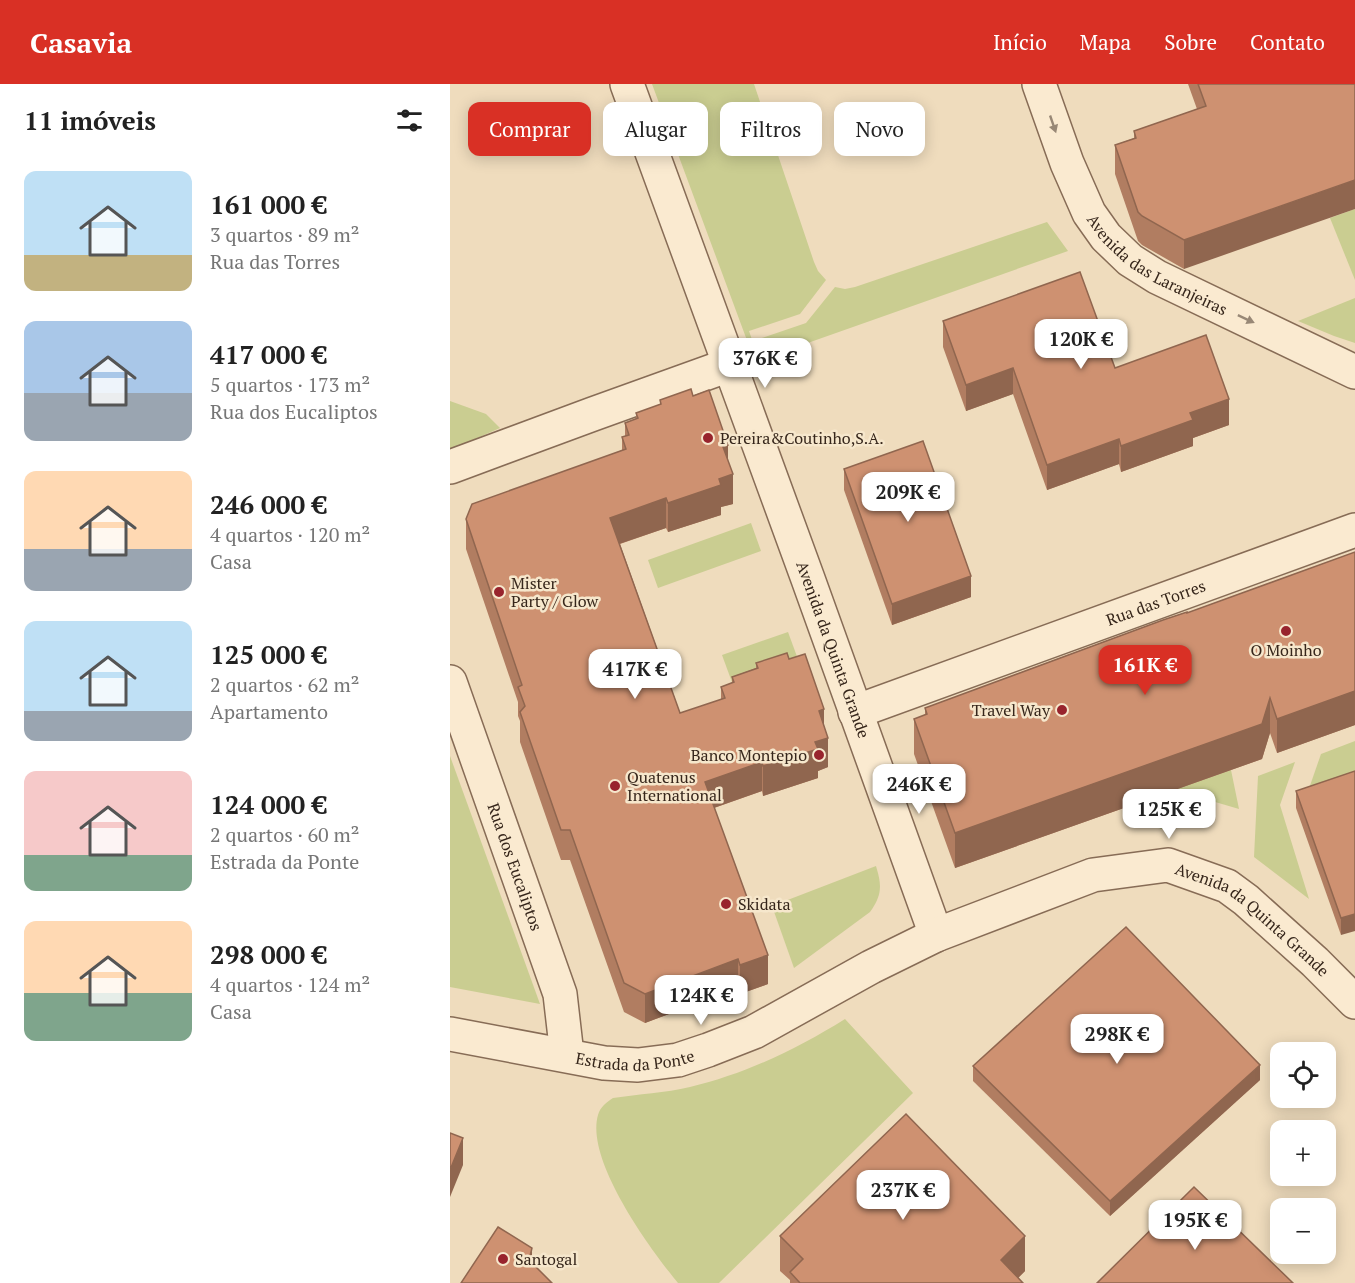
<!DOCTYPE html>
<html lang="pt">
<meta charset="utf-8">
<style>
body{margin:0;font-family:"PT Serif",serif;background:#f6f6f6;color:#222;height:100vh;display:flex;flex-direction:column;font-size:22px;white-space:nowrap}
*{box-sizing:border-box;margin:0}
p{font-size:20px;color:#767676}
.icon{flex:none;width:33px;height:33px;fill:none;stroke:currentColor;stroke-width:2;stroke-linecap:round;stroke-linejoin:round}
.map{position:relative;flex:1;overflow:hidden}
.sheet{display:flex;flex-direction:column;background:#fff;width:450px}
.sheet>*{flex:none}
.hud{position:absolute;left:18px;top:18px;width:570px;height:54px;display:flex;gap:12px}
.buttons{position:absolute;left:820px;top:958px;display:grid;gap:12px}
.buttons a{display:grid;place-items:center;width:66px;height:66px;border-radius:12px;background:#fff;box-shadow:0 3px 15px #0003;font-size:30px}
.price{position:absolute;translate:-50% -51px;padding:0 14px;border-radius:12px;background:#fff;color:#222;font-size:20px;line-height:39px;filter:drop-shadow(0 2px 3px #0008)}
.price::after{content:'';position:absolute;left:50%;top:36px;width:18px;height:14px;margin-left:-9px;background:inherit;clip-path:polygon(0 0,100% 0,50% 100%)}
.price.selected{background:#d93025;color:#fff}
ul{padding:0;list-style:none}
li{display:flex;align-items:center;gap:18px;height:150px;padding:0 24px}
li span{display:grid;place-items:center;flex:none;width:168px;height:120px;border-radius:12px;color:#555}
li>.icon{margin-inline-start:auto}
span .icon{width:72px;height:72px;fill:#fffc;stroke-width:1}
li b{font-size:26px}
h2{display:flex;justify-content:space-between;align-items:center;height:72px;padding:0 24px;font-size:26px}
.chip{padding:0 21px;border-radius:12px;background:#fff;box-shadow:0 3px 15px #0003;font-size:21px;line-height:54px}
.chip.selected{background:#d93025;color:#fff}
header{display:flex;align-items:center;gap:36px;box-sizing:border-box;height:84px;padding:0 30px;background:#d93025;color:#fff}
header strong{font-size:28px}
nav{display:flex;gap:33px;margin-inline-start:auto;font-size:21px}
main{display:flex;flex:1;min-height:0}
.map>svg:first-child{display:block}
.green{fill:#cacd91}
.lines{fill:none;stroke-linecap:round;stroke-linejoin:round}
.minor-casing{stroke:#876c56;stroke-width:36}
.minor{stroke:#faead0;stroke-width:33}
.wall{fill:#b17d61}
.shaded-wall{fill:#90664f}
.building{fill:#ce9171;stroke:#90664f;stroke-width:1.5}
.oneway{fill:#988876}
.poi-dot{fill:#98242d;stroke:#f6e7cc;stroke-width:2}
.labels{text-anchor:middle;stroke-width:5;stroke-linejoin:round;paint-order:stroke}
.street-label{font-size:16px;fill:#36261b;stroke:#f6e7cc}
.poi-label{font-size:16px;fill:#36261b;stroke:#f6e7cc;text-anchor:start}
</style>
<header>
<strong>Casavia</strong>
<nav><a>Início</a><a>Mapa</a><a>Sobre</a><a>Contato</a></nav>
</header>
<main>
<section class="sheet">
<h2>11 imóveis<svg class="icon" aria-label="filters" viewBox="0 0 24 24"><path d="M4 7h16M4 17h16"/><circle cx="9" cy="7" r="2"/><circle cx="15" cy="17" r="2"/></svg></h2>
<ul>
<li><span style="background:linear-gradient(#bfe0f5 70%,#c2b280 0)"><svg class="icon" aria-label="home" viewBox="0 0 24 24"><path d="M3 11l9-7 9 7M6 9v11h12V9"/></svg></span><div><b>161 000 €</b><p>3 quartos · 89 m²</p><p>Rua das Torres</p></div></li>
<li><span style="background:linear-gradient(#a9c7e8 60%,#9aa5b1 0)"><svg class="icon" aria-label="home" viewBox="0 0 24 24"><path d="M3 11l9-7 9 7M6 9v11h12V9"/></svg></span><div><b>417 000 €</b><p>5 quartos · 173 m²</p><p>Rua dos Eucaliptos</p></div></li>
<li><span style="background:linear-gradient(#ffd9b3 65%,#9aa5b1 0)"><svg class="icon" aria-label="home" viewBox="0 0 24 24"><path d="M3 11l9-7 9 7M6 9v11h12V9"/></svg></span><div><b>246 000 €</b><p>4 quartos · 120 m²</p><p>Casa</p></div></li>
<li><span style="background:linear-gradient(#bfe0f5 75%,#9aa5b1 0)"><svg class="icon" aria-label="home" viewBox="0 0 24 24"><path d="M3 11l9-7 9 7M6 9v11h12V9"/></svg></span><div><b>125 000 €</b><p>2 quartos · 62 m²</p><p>Apartamento</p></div></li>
<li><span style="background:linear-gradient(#f6c9c9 70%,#7fa58c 0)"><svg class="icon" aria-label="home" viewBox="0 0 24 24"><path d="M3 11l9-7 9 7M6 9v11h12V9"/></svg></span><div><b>124 000 €</b><p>2 quartos · 60 m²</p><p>Estrada da Ponte</p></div></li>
<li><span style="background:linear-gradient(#ffd9b3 60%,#7fa58c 0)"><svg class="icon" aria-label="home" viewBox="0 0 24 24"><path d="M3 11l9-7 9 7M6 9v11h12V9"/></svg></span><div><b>298 000 €</b><p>4 quartos · 124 m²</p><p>Casa</p></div></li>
</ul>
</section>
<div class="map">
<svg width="905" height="1199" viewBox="0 0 905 1199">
<rect width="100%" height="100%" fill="#efdcbd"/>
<!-- green -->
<g class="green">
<polygon points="202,0 304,0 364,178 368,187 376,196 350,230 299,247 309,276 305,278"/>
<polygon points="905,125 905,196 880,134"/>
<polygon points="597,138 618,167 318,273 312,254 356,239 385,203 395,205 405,203"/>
<polygon points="905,214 905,259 884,252 848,237"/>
<polygon points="0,317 36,330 50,344 0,366"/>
<polygon points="301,439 311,467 208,504 198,476"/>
<polygon points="338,548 349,578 283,601 272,571"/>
<polygon points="905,657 905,699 855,716 871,670"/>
<polygon points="0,672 90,920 0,903"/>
<polygon points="845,678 830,721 859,815 804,773 808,692"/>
<polygon points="781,686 789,725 755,715 746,741 710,745 700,714"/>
<path d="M 426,782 C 432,802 432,811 420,828 L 344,884 L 322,822 Z"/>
<path d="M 395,935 L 463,1009 L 269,1199 L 228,1199 C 200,1165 135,1076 148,1031 C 150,1023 157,1018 163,1014 C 189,1010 215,1009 240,1003 C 295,990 347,965 395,935 Z"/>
</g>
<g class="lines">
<!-- minor casing -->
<g class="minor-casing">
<g id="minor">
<path id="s1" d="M 177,0 L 358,495 L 486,851"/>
<path id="s2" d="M 589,0 L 617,79 L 639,129 L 656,153 L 680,176 L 707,193 L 905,288"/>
<polyline points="0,383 143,330 279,281"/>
<path id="s3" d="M 0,598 L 110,910 L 117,971"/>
<path id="s4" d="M 405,628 L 905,446"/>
<path id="s5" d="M 0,950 L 154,979 L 188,981 L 228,976 L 258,966 L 304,948 L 421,883 L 486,851 L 643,791 L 718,781 L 777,802 L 796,816 L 865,878 L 905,918"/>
</g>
</g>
<!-- minor -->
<use href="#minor" class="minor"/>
</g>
<!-- wall -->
<g class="wall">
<polygon points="738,0 905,0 734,185 692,161 688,157 665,90 665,61 684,54 684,47 747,25"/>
<polygon points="493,237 665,284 779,341 743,354 743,362 671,388 669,380 597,406 563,310 516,327 493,263"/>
<polygon points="243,312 278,378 283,420 271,423 271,431 218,448 216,444 170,460 230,629 271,616 271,603 282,599 282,593 306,584 306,579 339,575 374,641 378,683 368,687 368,694 313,712 312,707 264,724 318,900 290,910 288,904 195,939 174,928 120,776 111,776 70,658 70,637 68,632 68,618 16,465 16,435 172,366 172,353 175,352 175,339 186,335 186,329 210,321 210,316"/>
<polygon points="394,385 521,513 442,541 394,406"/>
<polygon points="905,468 905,641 827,669 820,649 812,675 505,784 464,670 464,635 475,631 475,624"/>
<polygon points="905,687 891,851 846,724 846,707"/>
<polygon points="523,982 810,996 660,1132 523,997"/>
<polygon points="330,1152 575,1187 568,1194 573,1199 340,1199 340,1196 330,1187"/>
</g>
<!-- shaded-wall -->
<g class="shaded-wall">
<polygon points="905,96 905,125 734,185 734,156"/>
<polygon points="563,284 563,310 516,327 516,301"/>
<polygon points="779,315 779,341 743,354 743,362 671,388 671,362 740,329"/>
<polygon points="669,355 669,380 597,406 597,381"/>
<polygon points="278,361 278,391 273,363"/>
<polygon points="283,390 283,420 271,423 271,431 218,448 218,419 269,395"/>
<polygon points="216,414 216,444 160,463 160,434"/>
<polygon points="521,492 521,513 442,541 442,520"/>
<polygon points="905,607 905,641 827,669 827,635"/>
<polygon points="820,614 820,649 812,675 505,784 505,749"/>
<polygon points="374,625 374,655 369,627"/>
<polygon points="378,654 378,683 368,687 368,694 313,712 313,682 365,658"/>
<polygon points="312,678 312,707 255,727 255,698"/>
<polygon points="905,830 905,847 891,851 891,834"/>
<polygon points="318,871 318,900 290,910 290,881"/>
<polygon points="288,875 288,904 195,939 195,910"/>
<polygon points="810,981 810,996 660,1132 660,1117"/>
<polygon points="13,1054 13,1081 0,1113 0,1086"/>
<polygon points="575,1152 575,1187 563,1199 551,1176"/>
<polygon points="82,1164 82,1185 79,1176"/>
</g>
<!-- building -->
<g class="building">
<polygon points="748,0 905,0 905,96 734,156 692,132 688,128 665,61 686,54 684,47 756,22"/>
<polygon points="630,188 665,284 756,251 779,315 740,329 743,336 671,362 669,355 597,381 563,284 516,301 493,237"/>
<polygon points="241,305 243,312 259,306 278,361 273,363 283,390 269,395 271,401 218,419 216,414 160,434 230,629 275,614 271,603 284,598 282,593 308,584 306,579 337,569 339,575 355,570 374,625 369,627 378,654 365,658 368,665 313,682 312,678 255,698 318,871 290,881 288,875 195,910 174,899 120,746 111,746 70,628 75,622 68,603 72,601 16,435 22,420 176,365 172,353 179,351 175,339 188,334 186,329 211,320 210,316"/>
<polygon points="473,357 521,492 442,520 394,385"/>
<polygon points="905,468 905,607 827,635 820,614 812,640 505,749 464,635 477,630 475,624 713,536 737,528 737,529"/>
<polygon points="905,687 905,830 891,834 846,707"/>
<polygon points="676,843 810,981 660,1117 523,982"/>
<polygon points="456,1030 575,1152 551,1176 573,1199 350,1199 340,1188 353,1175 330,1152"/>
<polygon points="0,1049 13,1054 0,1086"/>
<polygon points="744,1103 843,1199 647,1199"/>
<polygon points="48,1143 82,1164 79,1176 102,1199 11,1199"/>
</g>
<!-- one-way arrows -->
<defs><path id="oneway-solid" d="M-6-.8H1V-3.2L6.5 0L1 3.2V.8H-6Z" transform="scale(1.5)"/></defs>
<g class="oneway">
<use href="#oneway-solid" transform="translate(603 40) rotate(71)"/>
<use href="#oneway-solid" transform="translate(796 235) rotate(25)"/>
</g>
<!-- markers -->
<g class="poi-dot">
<circle cx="258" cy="354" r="6"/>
<circle cx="49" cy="508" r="6"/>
<circle cx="836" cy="547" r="6"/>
<circle cx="612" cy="626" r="6"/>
<circle cx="369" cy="671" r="6"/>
<circle cx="165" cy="702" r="6"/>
<circle cx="276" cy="820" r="6"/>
<circle cx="53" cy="1175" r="6"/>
</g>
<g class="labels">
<!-- street labels -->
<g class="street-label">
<text dy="6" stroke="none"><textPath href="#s2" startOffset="226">Avenida das Laranjeiras</textPath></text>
<text dy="6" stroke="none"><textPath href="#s4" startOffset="320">Rua das Torres</textPath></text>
<text dy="6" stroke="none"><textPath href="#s1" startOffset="602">Avenida da Quinta Grande</textPath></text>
<text dy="6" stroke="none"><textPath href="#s3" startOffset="196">Rua dos Eucaliptos</textPath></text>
<text dy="6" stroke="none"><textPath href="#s5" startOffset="864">Avenida da Quinta Grande</textPath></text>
<text dy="6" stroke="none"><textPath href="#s5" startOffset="188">Estrada da Ponte</textPath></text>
</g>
<!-- poi labels -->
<g class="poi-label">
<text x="270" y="360">Pereira&amp;Coutinho,S.A.</text>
<text x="61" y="505">Mister<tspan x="61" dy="18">Party / Glow</tspan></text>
<text x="836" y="572" text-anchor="middle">O Moinho</text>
<text x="600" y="632" text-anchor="end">Travel Way</text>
<text x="357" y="677" text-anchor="end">Banco Montepio</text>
<text x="177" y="699">Quatenus<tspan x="177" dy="18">International</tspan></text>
<text x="288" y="826">Skidata</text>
<text x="65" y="1181">Santogal</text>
</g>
</g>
</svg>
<div class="buttons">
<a><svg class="icon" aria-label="locate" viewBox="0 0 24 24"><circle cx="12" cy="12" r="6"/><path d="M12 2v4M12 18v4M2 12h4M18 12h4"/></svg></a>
<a>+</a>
<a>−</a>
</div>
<b class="price" style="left:631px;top:286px">120K €</b>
<b class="price" style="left:315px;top:305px">376K €</b>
<b class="price" style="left:458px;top:439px">209K €</b>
<b class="price selected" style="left:695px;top:612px">161K €</b>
<b class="price" style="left:185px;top:616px">417K €</b>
<b class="price" style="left:469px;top:731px">246K €</b>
<b class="price" style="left:719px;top:756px">125K €</b>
<b class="price" style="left:251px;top:942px">124K €</b>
<b class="price" style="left:667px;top:981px">298K €</b>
<b class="price" style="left:453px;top:1137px">237K €</b>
<b class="price" style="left:745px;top:1167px">195K €</b>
<div class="hud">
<a class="chip selected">Comprar</a>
<a class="chip">Alugar</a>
<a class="chip">Filtros</a>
<a class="chip">Novo</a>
</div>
</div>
</main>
